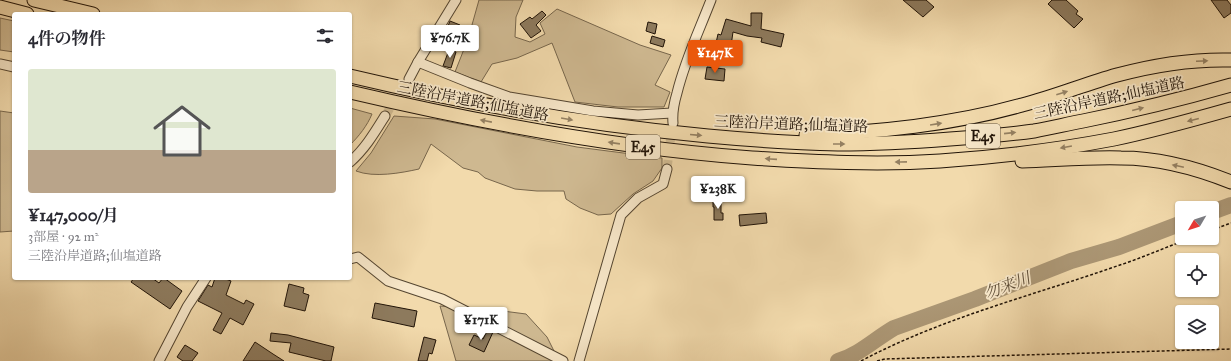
<!DOCTYPE html>
<html lang="ja">
<meta charset="utf-8">
<style>
body{margin:0;font-family:"IM FELL Great Primer","Noto Serif JP",serif;background:#f2f2f3;color:#2b2b33;height:100vh;display:flex;flex-direction:column;font-size:15px;white-space:nowrap}
*{box-sizing:border-box;margin:0}
p{font-size:13px;color:#7c7c81}
.icon{flex:none;width:22px;height:22px;fill:none;stroke:currentColor;stroke-width:2;stroke-linecap:round;stroke-linejoin:round}
.map{position:relative;flex:1;overflow:hidden}
.panel{position:absolute;left:12px;top:12px;width:340px;height:268px;display:flex;flex-direction:column;background:#fff;border-radius:4px;box-shadow:0 1px 3px #0004}
.panel>*{flex:none}
.needle{width:26px;rotate:231deg}
.tools{position:absolute;left:1175px;top:201px;display:grid;gap:8px}
.tools a{display:grid;place-items:center;width:44px;height:44px;border-radius:4px;background:#fff;box-shadow:0 1px 3px #0004;font-size:20px}
.price{position:absolute;translate:-50% -34px;padding:0 9px;border-radius:4px;background:#fff;color:#222;font-size:13px;line-height:26px;filter:drop-shadow(0 1px 2px #0008)}
.price::after{content:'';position:absolute;left:50%;top:24px;width:12px;height:9px;margin-left:-6px;background:inherit;clip-path:polygon(0 0,100% 0,50% 100%)}
.price.active{background:#ea580c;color:#fff}
ul{padding:0;list-style:none}
li{display:grid;align-content:center;gap:8px;height:212px;padding:0 16px}
li+li{border-top:1px solid #e1e1e2}
li span{display:grid;place-items:center;height:124px;border-radius:4px;color:#555}
li>.icon{margin-inline-start:auto}
span .icon{width:72px;height:72px;fill:#fffc;stroke-width:1}
li b{font-size:17px}
h2{display:flex;justify-content:space-between;align-items:center;height:48px;padding:0 16px;font-size:17px}
.map>svg:first-child{display:block}
.green{fill:#ceb890;stroke:#77664c}
.lines{fill:none;stroke-linecap:round;stroke-linejoin:round}
.river{stroke:#ab9674;stroke-width:16}
.building{fill:#8d7a5d;stroke:#201307}
.minor-tunnel{stroke:#d2bc93;stroke-width:9;stroke-dasharray:9 4.5;stroke-linecap:butt}
.minor-casing{stroke:#544530;stroke-width:11}
.highway-casing{stroke:#201307;stroke-width:15}
.path{stroke:#201307;stroke-width:1.5;stroke-dasharray:3 2;stroke-linecap:butt}
.minor{stroke:#f7e7c9;stroke-width:9}
.highway{stroke:#f2daac;stroke-width:13}
.oneway{fill:#948062}
.labels{text-anchor:middle;stroke-width:3.5;stroke-linejoin:round;paint-order:stroke}
.shield{fill:#f7e7c9;stroke:#605341;stroke-width:1}
.shield-label{font-size:14px;font-weight:bold;fill:#201307}
.street-label{font-size:15px;fill:#201307;stroke:#f7e7c9}
.water-label{font-size:16px;font-style:italic;fill:#5f4e38;stroke:#f7e7c9}
</style>
<div class="map">
<svg width="1231" height="361" viewBox="0 0 1231 361">
<rect width="100%" height="100%" fill="#f2daac"/>
<filter id="stains"><feTurbulence type="fractalNoise" baseFrequency=".005" numOctaves="4"/><feColorMatrix values="0 0 0 0 .2 0 0 0 0 .09 0 0 0 0 .02 0 0 0 .5 -.17"/></filter>
<radialGradient id="worn" r=".72"><stop offset=".6" stop-color="#630" stop-opacity="0"/><stop offset="1" stop-color="#630" stop-opacity=".3"/></radialGradient>
<!-- green -->
<g class="green">
<polygon points="479,0 523,0 516,17 515,37 530,42 545,34 540,23 557,9 640,45 671,55 655,85 670,92 664,107 618,107 575,102 552,43 517,58 492,64 481,82 455,72 468,39"/>
<polygon points="0,18 14,21 14,52 0,50"/>
<path d="M 350,108 L 372,114 C 367,126 359,136 350,145 Z"/>
<polygon points="0,111 14,113 14,231 0,232"/>
<path d="M 394,116 L 435,119 L 577,147 L 662,158 L 662,168 L 653,181 L 633,194 L 611,214 L 598,215 L 580,208 L 566,199 L 564,191 L 537,191 L 515,189 L 485,178 L 478,172 L 463,168 L 431,144 L 419,169 C 401,173 374,178 356,171 L 371,153 Z"/>
<polygon points="440,306 495,310 526,314 547,337 559,361 456,361"/>
</g>
<g class="lines">
<!-- river -->
<g class="river">
<polyline points="1212,212 1231,205"/>
<path d="M 838,361 C 859,355 875,339 894,328 L 975,299 L 1071,261 L 1119,247 L 1182,223"/>
</g>
</g>
<!-- building -->
<g class="building">
<polygon points="903,0 926,0 934,7 923,17"/>
<polygon points="1052,0 1066,0 1078,11 1076,14 1083,19 1074,28 1048,4"/>
<polygon points="1211,0 1227,0 1231,5 1231,13 1224,18"/>
<polygon points="542,11 546,15 536,25 541,31 531,38 520,24 530,17 532,19"/>
<polygon points="751,13 762,13 761,29 784,34 781,47 761,42 762,38 747,36 733,32 731,46 716,43 718,34 721,35 726,19 751,26"/>
<polygon points="450,21 460,25 452,43 443,39"/>
<polygon points="648,22 657,24 655,34 646,31"/>
<polygon points="652,36 665,40 663,47 650,43"/>
<polygon points="449,50 456,52 451,68 443,66"/>
<polygon points="707,67 725,69 724,81 705,79"/>
<polygon points="713,200 721,200 721,213 723,213 723,220 714,220 714,207 713,207"/>
<polygon points="766,213 767,223 740,226 739,215"/>
<polygon points="134,278 152,278 159,283 163,278 164,278 182,291 170,309 131,282"/>
<polygon points="215,278 223,278 231,281 226,295 244,304 246,300 254,304 243,325 230,318 221,334 213,330 222,313 198,301 208,285 212,287"/>
<polygon points="289,284 304,288 303,293 309,295 305,311 284,306"/>
<polygon points="375,303 417,311 414,327 372,318"/>
<polygon points="488,329 493,332 484,352 469,345 474,335 483,339"/>
<polygon points="271,333 288,335 334,347 331,361 326,361 289,352 291,343 270,341"/>
<polygon points="424,337 436,340 432,354 429,353 427,361 418,361"/>
<polygon points="255,342 273,354 284,361 243,361"/>
<polygon points="185,345 198,353 192,361 183,361 177,357"/>
</g>
<g class="lines">
<!-- minor-tunnel -->
<g class="minor-tunnel">
<polyline points="385,116 406,83"/>
<polyline points="667,169 672,126"/>
</g>
<!-- minor casing -->
<g class="minor-casing">
<g id="minor">
<polyline points="418,62 470,83 509,97 593,111 638,115 672,113"/>
<polyline points="0,64 14,67"/>
<polyline points="409,79 418,62 456,0"/>
<path d="M 673,123 C 672,112 674,103 677,93 C 685,60 699,31 711,0"/>
<path d="M 350,162 C 365,149 375,132 385,116"/>
<polyline points="350,259 358,257 388,281 442,299 563,361"/>
<polyline points="159,361 187,307 206,278"/>
<polyline points="579,361 621,215 638,198 663,184 667,169"/>
</g>
</g>
<!-- highway casing -->
<g class="highway-casing">
<g id="highway">
<polyline points="34,0 93,14"/>
<polyline points="0,7 27,14"/>
<path d="M 350,76 C 468,104 587,125 708,136 C 751,140 794,143 838,144 C 875,144 912,142 950,139 C 978,137 1006,135 1034,131 C 1051,128 1067,124 1083,121 C 1133,111 1182,99 1231,85"/>
<path d="M 350,92 C 482,123 616,148 752,158 C 815,162 878,165 940,161 C 998,157 1056,150 1114,139 C 1153,131 1192,120 1231,109"/>
<path d="M 806,135 C 878,132 951,125 1022,105 C 1054,97 1085,84 1117,75 C 1154,65 1193,59 1231,60"/>
<path d="M 1022,161 C 1055,160 1088,157 1121,158 C 1158,158 1196,168 1231,182"/>
</g>
</g>
<!-- path -->
<g class="path">
<polyline points="1212,230 1231,223"/>
<path d="M 861,361 C 942,318 1031,296 1117,266 C 1142,258 1166,247 1191,238"/>
<polyline points="877,361 885,359 1231,349"/>
</g>
<!-- minor -->
<use href="#minor" class="minor"/>
<!-- highway -->
<use href="#highway" class="highway"/>
</g>
<!-- one-way arrows -->
<defs><path id="oneway-solid" d="M-6-.8H1V-3.2L6.5 0L1 3.2V.8H-6Z"/></defs>
<g class="oneway">
<use href="#oneway-solid" transform="translate(1202 61) rotate(-3)"/>
<use href="#oneway-solid" transform="translate(1062 93) rotate(-18)"/>
<use href="#oneway-solid" transform="translate(1138 109) rotate(-14)"/>
<use href="#oneway-solid" transform="translate(567 119) rotate(10)"/>
<use href="#oneway-solid" transform="translate(1193 120) rotate(166)"/>
<use href="#oneway-solid" transform="translate(486 121) rotate(-169)"/>
<use href="#oneway-solid" transform="translate(936 124) rotate(-9)"/>
<use href="#oneway-solid" transform="translate(1010 133) rotate(-6)"/>
<use href="#oneway-solid" transform="translate(696 135) rotate(5)"/>
<use href="#oneway-solid" transform="translate(614 143) rotate(-172)"/>
<use href="#oneway-solid" transform="translate(839 144)"/>
<use href="#oneway-solid" transform="translate(1066 147) rotate(170)"/>
<use href="#oneway-solid" transform="translate(771 159) rotate(-176)"/>
<use href="#oneway-solid" transform="translate(901 162) rotate(179)"/>
<use href="#oneway-solid" transform="translate(1178 166) rotate(-168)"/>
</g>
<g class="labels">
<!-- shield labels -->
<g class="shield">
<rect x="966" y="124" width="34" height="24" rx="3"/>
<rect x="626" y="135" width="34" height="24" rx="3"/>
</g>
<g class="shield-label">
<text x="983" y="141">E45</text>
<text x="643" y="152">E45</text>
</g>
<!-- street labels -->
<g class="street-label">
<text transform="translate(1109 98) rotate(-12)" y="5">三陸沿岸道路;仙塩道路</text>
<text transform="translate(473 101) rotate(11)" y="5">三陸沿岸道路;仙塩道路</text>
<text transform="translate(791 124) rotate(2)" y="5">三陸沿岸道路;仙塩道路</text>
</g>
<!-- water labels -->
<g class="water-label">
<text transform="translate(1007 285) rotate(-21)" y="6">勿来川</text>
</g>
</g>
<rect width="100%" height="100%" filter="url(#stains)"/>
<rect width="100%" height="100%" fill="url(#worn)"/>
</svg>
<div class="tools">
<a><svg class="needle" viewBox="-14 -14 28 28"><path d="M0-13l5 13h-10z" fill="#e53935"/><path d="M0 13l5-13h-10z" fill="#7c7c81"/></svg></a>
<a><svg class="icon" aria-label="locate" viewBox="0 0 24 24"><circle cx="12" cy="12" r="6"/><path d="M12 2v4M12 18v4M2 12h4M18 12h4"/></svg></a>
<a><svg class="icon" aria-label="layers" viewBox="0 0 24 24"><path d="M12 4l9 5-9 5-9-5zM3 14l9 5 9-5"/></svg></a>
</div>
<b class="price" style="left:450px;top:59px">¥76.7K</b>
<b class="price active" style="left:715px;top:74px">¥147K</b>
<b class="price" style="left:718px;top:210px">¥238K</b>
<b class="price" style="left:481px;top:341px">¥171K</b>
<section class="panel">
<h2>4件の物件<svg class="icon" aria-label="filters" viewBox="0 0 24 24"><path d="M4 7h16M4 17h16"/><circle cx="9" cy="7" r="2"/><circle cx="15" cy="17" r="2"/></svg></h2>
<ul>
<li><span style="background:linear-gradient(#dfe7d0 65%,#b9a48a 0)"><svg class="icon" aria-label="home" viewBox="0 0 24 24"><path d="M3 11l9-7 9 7M6 9v11h12V9"/></svg></span><div><b>¥147,000/月</b><p>3部屋 · 92 m²</p><p>三陸沿岸道路;仙塩道路</p></div></li>
</ul>
</section>
</div>
